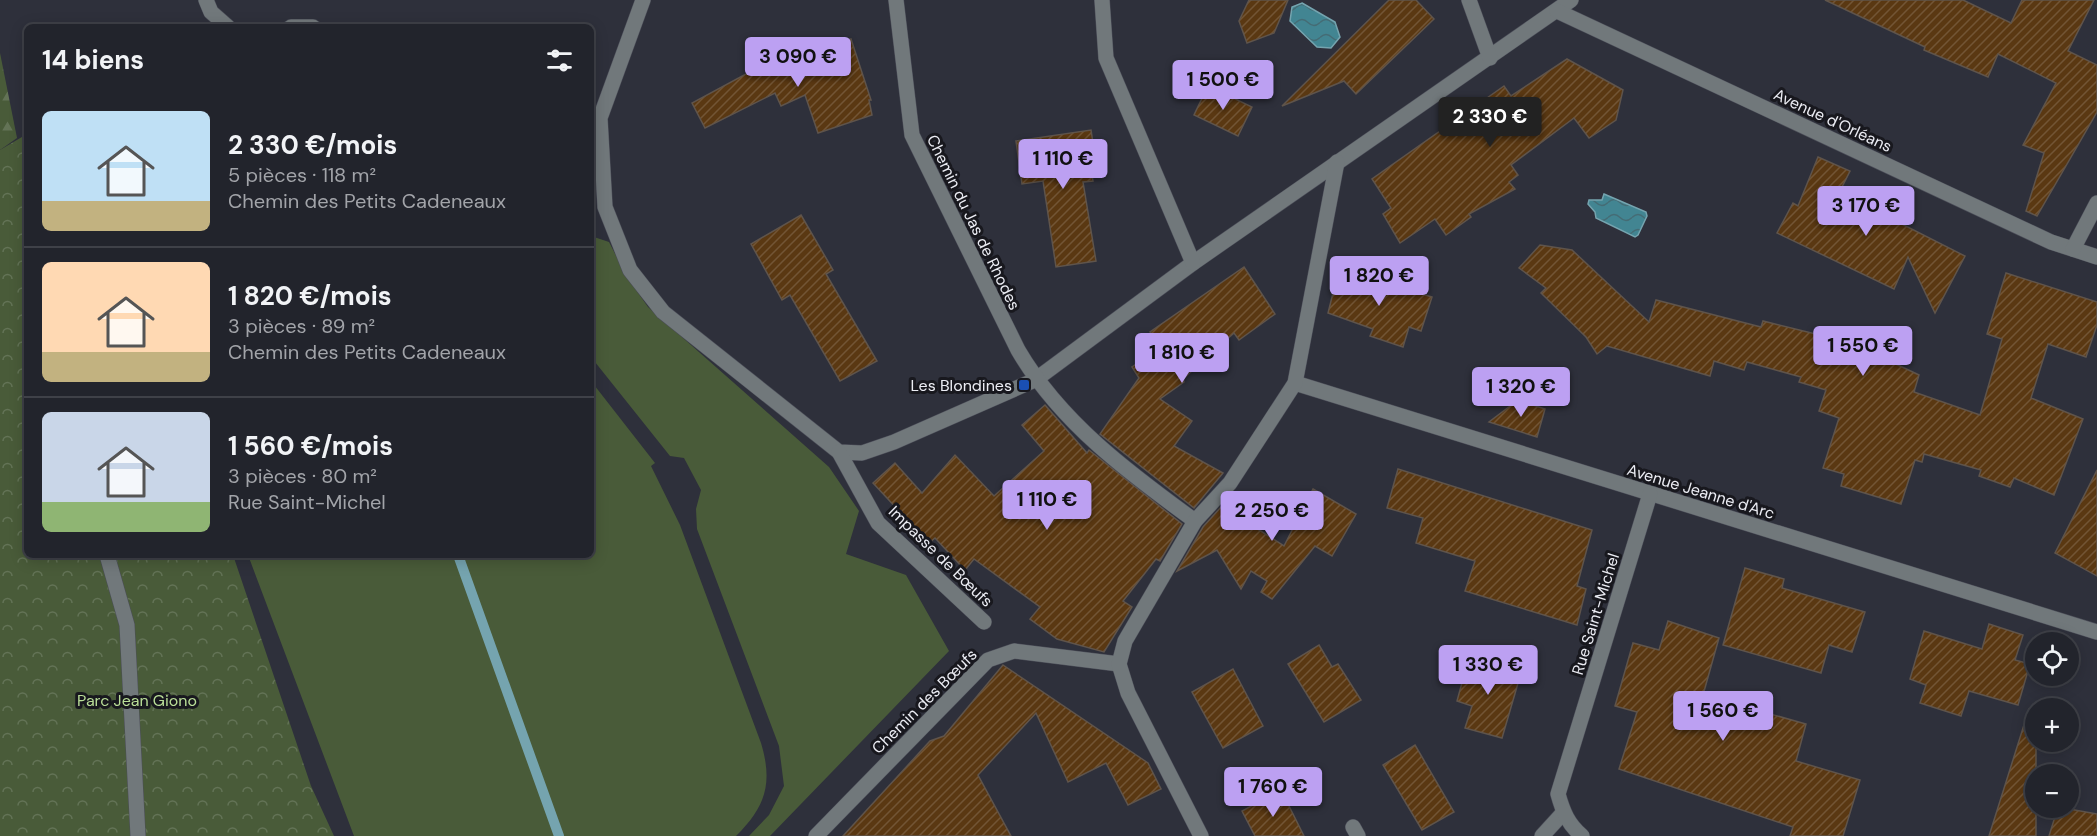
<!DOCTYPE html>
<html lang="fr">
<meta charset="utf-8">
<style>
body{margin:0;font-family:"DM Sans",sans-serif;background:#2e3038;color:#f1f3f6;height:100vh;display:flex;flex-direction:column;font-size:22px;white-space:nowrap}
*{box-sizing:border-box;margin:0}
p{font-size:20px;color:#a2a4a9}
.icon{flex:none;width:33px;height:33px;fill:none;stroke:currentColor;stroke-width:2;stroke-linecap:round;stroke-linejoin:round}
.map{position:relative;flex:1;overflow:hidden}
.details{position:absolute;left:24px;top:24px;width:570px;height:534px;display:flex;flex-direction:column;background:#22242c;border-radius:9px;box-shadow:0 3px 15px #0003,0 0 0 2px #3f4148}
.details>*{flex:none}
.tools{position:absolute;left:2025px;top:632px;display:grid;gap:12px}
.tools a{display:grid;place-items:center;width:54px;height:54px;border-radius:50%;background:#22242c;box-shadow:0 3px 15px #0003,0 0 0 2px #3f4148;font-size:30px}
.price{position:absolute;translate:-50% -51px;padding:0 14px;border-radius:6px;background:#bca0f2;color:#111;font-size:20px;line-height:39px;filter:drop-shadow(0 2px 3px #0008)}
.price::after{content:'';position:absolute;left:50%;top:36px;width:18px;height:14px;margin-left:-9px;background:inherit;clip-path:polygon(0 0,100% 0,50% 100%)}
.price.active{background:#222;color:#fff}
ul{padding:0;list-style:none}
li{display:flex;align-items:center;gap:18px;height:150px;padding:0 18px}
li+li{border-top:2px solid #3f4148}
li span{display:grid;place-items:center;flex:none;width:168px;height:120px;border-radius:9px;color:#555}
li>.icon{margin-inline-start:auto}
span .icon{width:72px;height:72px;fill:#fffc;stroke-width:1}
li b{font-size:26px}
h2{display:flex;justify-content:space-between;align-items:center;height:72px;padding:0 18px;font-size:26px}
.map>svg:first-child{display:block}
.grass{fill:#495b39}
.forest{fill:url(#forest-firs)}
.park{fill:url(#park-crowns)}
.water{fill:url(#water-waves);stroke:#75a4af;stroke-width:1.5}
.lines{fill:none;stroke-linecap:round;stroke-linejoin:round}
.stream{stroke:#75a4af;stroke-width:10}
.building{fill:url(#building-hatch);stroke:#5f544b;stroke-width:1.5}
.minor-casing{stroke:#4c4e59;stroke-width:16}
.minor{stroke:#71787b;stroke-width:15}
.transit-dot{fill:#1a4fb4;stroke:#18181e;stroke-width:2}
.labels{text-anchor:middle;stroke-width:6;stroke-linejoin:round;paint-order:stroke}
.street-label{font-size:16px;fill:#ecedf4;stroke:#18181e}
.poi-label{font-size:16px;fill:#ecedf4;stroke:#18181e;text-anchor:end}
.park-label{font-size:16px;fill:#badf98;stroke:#18181e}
</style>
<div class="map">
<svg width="2097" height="836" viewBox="0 0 2097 836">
<defs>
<pattern id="forest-firs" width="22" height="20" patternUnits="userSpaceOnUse" patternTransform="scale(1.5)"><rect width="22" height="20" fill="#495b39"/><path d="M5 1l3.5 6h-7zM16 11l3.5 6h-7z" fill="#637356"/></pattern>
<pattern id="park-crowns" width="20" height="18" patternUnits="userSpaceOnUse" patternTransform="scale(1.5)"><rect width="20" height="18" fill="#495b39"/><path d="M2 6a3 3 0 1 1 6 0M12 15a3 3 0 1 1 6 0" fill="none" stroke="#637356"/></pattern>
<pattern id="water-waves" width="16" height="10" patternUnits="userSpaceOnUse" patternTransform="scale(1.5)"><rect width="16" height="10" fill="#428592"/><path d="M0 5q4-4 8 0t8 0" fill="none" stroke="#446c75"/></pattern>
<pattern id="building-hatch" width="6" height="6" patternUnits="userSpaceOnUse" patternTransform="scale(1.5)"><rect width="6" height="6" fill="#5a3812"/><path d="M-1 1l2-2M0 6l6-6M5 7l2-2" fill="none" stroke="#725535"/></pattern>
</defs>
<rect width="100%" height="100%" fill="#2e303b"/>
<!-- grass -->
<g class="grass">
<polygon points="591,236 609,242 627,277 648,307 829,467 859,511 846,554 906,575 949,651 770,836 749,836 769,815 784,786 779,746 697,529 696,509 701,490 684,458 670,456 591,357"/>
<path d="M 591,381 L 655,463 L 651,466 L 680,525 L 761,743 C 773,783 766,806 736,836 L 354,836 L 248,555 L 591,555 Z"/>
</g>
<!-- forest -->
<polygon class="forest" points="0,53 17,138 0,150"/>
<!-- park -->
<polygon class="park" points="27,134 27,555 233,555 311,786 334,836 0,836 0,150"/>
<!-- water -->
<g class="water">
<polygon points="1302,3 1335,22 1340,37 1331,48 1317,47 1290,21 1292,7"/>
<polygon points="1604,194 1646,212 1647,216 1638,235 1635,237 1596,218 1595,212 1588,204 1589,200 1602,200"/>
</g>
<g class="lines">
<!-- stream -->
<polyline class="stream" points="458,555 559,836"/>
</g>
<!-- building -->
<g class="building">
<polygon points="1249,0 1288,0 1274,33 1247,43 1239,21"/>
<polygon points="1389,0 1416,0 1434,19 1356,94 1344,81 1282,106"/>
<polygon points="1825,0 1963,0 2011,23 2022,0 2094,0 2068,51 2097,65 2097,112 2037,216 2026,211 2044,153 2023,145 2056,83 1998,54 1988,77 1924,50 1925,47"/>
<polygon points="851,39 871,100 869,100 872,115 818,133 805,95 781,106 775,93 705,128 692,103 748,73 746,69 783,50 788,61"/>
<polygon points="1567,59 1623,90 1616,120 1589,138 1574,118 1511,165 1518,175 1509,182 1515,189 1469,214 1471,217 1446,235 1435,219 1400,243 1383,214 1391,208 1372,179 1504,86 1511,96"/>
<polygon points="1206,90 1217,90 1252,107 1238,136 1194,115"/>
<polygon points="1091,130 1096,162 1090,162 1093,181 1083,182 1096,261 1056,267 1043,181 1022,184 1016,141"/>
<polygon points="1818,157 1850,171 1840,191 1850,194 1847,201 1891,221 1890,218 1965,256 1935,313 1908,257 1894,289 1777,233 1793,203 1798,206"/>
<polygon points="801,215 833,270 826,274 877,361 840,381 790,295 782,300 751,244"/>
<polygon points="1540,245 1572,250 1649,322 1656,300 1761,327 1763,321 1836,339 1858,346 1919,375 1914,392 1980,415 2002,339 1987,334 2006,273 2097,302 2097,325 2086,357 2048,344 2031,398 2083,419 2054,495 2014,478 2010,487 1979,476 1981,470 1924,454 1922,462 1915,460 1901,504 1841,486 1844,474 1823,468 1839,418 1819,411 1826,390 1799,382 1801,377 1747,362 1744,370 1714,361 1710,376 1607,346 1597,354 1586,337 1541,293 1546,288 1519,268"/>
<polygon points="1244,267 1275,314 1239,340 1234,333 1183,379 1184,382 1160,399 1192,421 1174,446 1223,473 1194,508 1100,434 1139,378 1132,367 1161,347 1150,332"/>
<polygon points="1339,269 1432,297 1421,331 1409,327 1403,347 1370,336 1373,329 1328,313"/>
<polygon points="1518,400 1545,409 1537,437 1489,422"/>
<polygon points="1045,405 1087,453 1089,450 1182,524 1160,561 1156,559 1123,601 1132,607 1104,652 1057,639 1030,619 1040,607 974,559 965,570 935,538 929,543 873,483 895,463 922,493 955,455 994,496 1044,451 1022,425"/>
<polygon points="1398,469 1592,530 1577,586 1586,589 1577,625 1465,591 1475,561 1416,543 1423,518 1387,508"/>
<polygon points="2097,470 2097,576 2055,553"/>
<polygon points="1313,489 1356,514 1332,556 1315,546 1272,599 1261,592 1267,581 1251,571 1241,589 1217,550 1177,571 1203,527 1222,506 1284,546"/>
<polygon points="1745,568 1784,579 1782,588 1865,612 1852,652 1829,645 1821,673 1723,645"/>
<polygon points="1668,621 1719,638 1703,695 1806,724 1796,761 1860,780 1843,836 1790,836 1793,827 1619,769 1637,712 1615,706 1633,643 1659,650"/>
<polygon points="1989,624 2023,635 2015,660 2030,664 2018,705 1969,691 1961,716 1920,703 1926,685 1910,679 1924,631 1982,649"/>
<polygon points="1319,645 1332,667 1338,664 1361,700 1324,722 1288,664"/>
<polygon points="1469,657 1521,673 1502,738 1465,728 1472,706 1457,701"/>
<polygon points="1003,665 1148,763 1161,789 1128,805 1106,763 1068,782 1036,713 978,775 1011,836 843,836 930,741 944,736"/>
<polygon points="1233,669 1263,726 1223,748 1192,692"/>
<polygon points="2029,709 2036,710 2036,836 1989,836"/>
<polygon points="1415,745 1454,812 1422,830 1383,765"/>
<polygon points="1281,790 1304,836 1255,836 1242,811"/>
<polygon points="2058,807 2097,814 2097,836 2049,836"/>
</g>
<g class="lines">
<!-- minor casing -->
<g class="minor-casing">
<g id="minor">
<polyline points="206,0 211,12 228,27"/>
<polyline points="643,0 600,118 605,207 630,270 663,312 839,452 862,453 894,442 1035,380 1193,263 1571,0"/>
<path d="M 896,0 L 912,135 L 1018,350 C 1060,422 1129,473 1195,521"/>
<polyline points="1102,0 1106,58 1193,263"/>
<polyline points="1469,0 1490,58"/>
<polyline points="1557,11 2051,242 2097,257"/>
<polyline points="291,27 313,27"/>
<polyline points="2073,249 2097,203"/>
<polyline points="1295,383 2097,632"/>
<polyline points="839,452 878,523 984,622"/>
<polyline points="107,555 127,625 138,836"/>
<polyline points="1353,827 1358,836"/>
<polyline points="816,836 988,660 1014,651 1119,664"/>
<polyline points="1201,836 1128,693 1119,664 1125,641 1195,521 1230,483 1295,383 1337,162"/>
<polyline points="1542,836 1563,813"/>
<path d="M 1582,836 C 1568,824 1563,812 1558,794 L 1650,494"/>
</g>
</g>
<!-- minor -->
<use href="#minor" class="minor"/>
</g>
<!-- markers -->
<rect class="transit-dot" x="1018" y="379" width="12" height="12" rx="3"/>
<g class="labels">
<!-- street labels -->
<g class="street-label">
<text transform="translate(1833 120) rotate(25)" y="6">Avenue d'Orléans</text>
<text transform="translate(974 222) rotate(64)" y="6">Chemin du Jas de Rhodes</text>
<text transform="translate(1701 491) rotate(17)" y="6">Avenue Jeanne d'Arc</text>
<text transform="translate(941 556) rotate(44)" y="6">Impasse de Bœufs</text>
<text transform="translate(1595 614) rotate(-73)" y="6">Rue Saint-Michel</text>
<text transform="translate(924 701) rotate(-45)" y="6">Chemin des Bœufs</text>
</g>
<!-- poi labels -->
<g class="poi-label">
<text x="1012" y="391">Les Blondines</text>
</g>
<!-- park labels -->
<g class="park-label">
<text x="137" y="706">Parc Jean Giono</text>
</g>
</g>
</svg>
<div class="tools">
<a><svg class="icon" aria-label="locate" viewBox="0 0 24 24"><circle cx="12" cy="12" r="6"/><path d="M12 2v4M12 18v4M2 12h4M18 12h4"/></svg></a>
<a>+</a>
<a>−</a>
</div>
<b class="price" style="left:798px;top:88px">3 090 €</b>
<b class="price" style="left:1223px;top:111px">1 500 €</b>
<b class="price active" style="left:1490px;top:148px">2 330 €</b>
<b class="price" style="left:1063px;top:190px">1 110 €</b>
<b class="price" style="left:1866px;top:237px">3 170 €</b>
<b class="price" style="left:1379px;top:307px">1 820 €</b>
<b class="price" style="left:1863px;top:377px">1 550 €</b>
<b class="price" style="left:1182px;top:384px">1 810 €</b>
<b class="price" style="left:1521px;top:418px">1 320 €</b>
<b class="price" style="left:1047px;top:531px">1 110 €</b>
<b class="price" style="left:1272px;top:542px">2 250 €</b>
<b class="price" style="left:1488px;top:696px">1 330 €</b>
<b class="price" style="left:1723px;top:742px">1 560 €</b>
<b class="price" style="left:1273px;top:818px">1 760 €</b>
<section class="details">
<h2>14 biens<svg class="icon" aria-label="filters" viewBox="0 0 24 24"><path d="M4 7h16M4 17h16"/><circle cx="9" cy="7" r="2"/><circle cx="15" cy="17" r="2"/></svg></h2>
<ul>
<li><span style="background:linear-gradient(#bfe0f5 75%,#c2b280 0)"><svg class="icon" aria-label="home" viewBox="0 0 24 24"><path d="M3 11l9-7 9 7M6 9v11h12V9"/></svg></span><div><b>2 330 €/mois</b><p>5 pièces · 118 m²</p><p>Chemin des Petits Cadeneaux</p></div></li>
<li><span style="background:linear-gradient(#ffd9b3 75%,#c2b280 0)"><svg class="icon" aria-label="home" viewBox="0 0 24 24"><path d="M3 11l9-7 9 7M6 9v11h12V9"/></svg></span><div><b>1 820 €/mois</b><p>3 pièces · 89 m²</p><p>Chemin des Petits Cadeneaux</p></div></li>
<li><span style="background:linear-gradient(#c9d6e8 75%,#8fb573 0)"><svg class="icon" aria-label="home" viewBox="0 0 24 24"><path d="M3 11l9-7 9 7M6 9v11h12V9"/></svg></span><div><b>1 560 €/mois</b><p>3 pièces · 80 m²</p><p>Rue Saint-Michel</p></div></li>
</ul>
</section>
</div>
